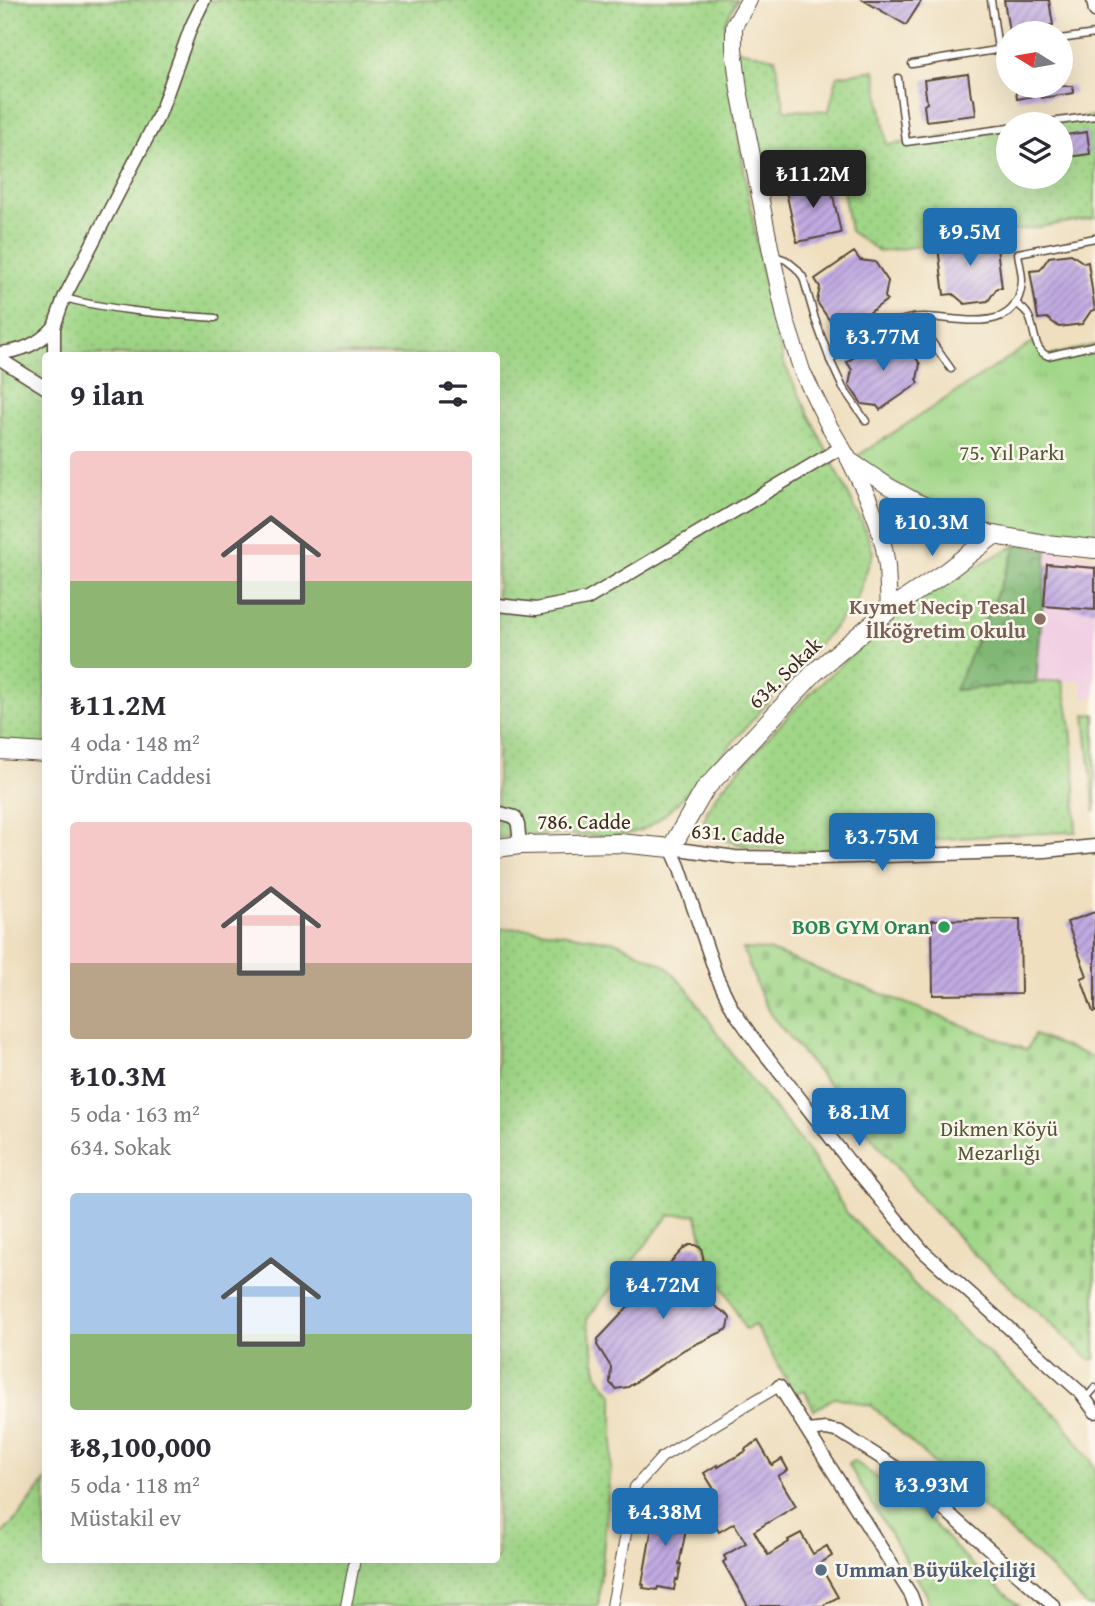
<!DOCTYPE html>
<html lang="tr">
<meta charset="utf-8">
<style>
body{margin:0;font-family:"Gentium Book Plus",serif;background:#f2f2f3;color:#2b2b33;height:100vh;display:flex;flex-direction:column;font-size:26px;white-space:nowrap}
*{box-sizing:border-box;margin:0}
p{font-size:23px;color:#7c7c81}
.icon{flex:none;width:38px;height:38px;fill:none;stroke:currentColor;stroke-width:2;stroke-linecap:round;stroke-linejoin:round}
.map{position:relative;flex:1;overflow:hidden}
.details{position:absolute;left:42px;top:352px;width:458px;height:1211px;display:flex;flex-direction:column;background:#fff;border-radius:7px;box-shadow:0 7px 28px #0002}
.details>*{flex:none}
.needle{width:46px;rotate:281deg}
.buttons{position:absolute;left:996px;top:21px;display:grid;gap:14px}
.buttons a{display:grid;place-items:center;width:77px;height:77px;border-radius:50%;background:#fff;box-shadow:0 7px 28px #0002;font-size:35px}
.price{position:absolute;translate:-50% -60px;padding:0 16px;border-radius:7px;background:#1f6fb2;color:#fff;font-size:23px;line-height:46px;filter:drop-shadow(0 2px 4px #0008)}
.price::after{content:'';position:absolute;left:50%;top:42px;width:21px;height:16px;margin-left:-10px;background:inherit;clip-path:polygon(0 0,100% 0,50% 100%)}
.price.active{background:#222;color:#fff}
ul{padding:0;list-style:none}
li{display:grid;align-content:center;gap:14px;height:371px;padding:0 28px}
li span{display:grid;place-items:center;height:217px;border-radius:7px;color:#555}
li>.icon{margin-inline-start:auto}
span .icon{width:126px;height:126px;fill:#fffc;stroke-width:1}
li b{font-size:30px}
h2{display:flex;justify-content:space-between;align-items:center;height:84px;padding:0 28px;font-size:30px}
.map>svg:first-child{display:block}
.built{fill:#f1d0e3}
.grass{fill:url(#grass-dots);stroke:#6e8052;stroke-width:2}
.forest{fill:url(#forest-crowns);stroke:#5e7049;stroke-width:2}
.cemetery{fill:url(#cemetery-stones);stroke:#6e8052;stroke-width:2}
.park{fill:url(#park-tufts);stroke:#6e8052;stroke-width:2}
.garden{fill:#a0d687;stroke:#6e8052;stroke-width:2}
.building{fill:url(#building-hatch)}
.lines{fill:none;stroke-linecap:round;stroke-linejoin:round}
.service-casing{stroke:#564536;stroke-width:9}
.pedestrian-casing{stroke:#564536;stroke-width:12}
.minor-casing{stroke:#564536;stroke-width:15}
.tertiary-casing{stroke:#564536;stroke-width:18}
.secondary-casing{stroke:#564536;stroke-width:20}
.service{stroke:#fff;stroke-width:6}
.pedestrian{stroke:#fff;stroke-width:10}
.minor{stroke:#fff;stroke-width:12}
.tertiary{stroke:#fff;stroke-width:16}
.secondary{stroke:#fff;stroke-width:18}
.education-dot{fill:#8d6e63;stroke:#fbf7ec;stroke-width:2.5}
.leisure-dot{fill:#2e9e5b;stroke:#fbf7ec;stroke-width:2.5}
.service-dot{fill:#5c6f8a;stroke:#fbf7ec;stroke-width:2.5}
.labels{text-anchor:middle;stroke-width:5;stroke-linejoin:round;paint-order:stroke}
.park-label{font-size:21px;fill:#545538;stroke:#fbf7ec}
.education-label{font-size:21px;font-weight:bold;fill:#785e54;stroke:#fbf7ec;text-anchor:end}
.street-label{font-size:21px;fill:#3b2a1e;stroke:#fbf7ec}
.leisure-label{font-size:21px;font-weight:bold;fill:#27864d;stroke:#fbf7ec;text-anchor:end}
.service-label{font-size:21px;font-weight:bold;fill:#4e5e75;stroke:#fbf7ec;text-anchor:start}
</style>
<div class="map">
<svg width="1095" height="1606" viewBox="0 0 1095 1606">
<defs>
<pattern id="grass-dots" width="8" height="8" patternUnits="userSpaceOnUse" patternTransform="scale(1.75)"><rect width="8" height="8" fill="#a0d687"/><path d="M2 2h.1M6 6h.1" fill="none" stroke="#8bb874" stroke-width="1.8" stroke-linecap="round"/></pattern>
<pattern id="forest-crowns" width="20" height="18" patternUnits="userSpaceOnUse" patternTransform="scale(1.75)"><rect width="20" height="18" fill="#80b774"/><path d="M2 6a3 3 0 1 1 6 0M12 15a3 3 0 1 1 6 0" fill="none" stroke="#6a955f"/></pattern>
<pattern id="cemetery-stones" width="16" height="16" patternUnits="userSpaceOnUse" patternTransform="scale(1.75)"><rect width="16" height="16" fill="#a0d687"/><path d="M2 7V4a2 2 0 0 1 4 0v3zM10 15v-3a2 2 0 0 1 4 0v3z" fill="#8bb874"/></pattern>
<pattern id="park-tufts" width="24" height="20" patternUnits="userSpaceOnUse" patternTransform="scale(1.75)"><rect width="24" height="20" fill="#a0d687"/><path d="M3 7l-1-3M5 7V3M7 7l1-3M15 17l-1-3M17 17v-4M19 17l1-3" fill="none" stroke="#8bb874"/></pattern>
<pattern id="building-hatch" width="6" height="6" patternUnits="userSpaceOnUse" patternTransform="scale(1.75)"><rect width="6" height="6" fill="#c1aae2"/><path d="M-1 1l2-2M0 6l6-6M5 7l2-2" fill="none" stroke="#9e8bb7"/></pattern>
</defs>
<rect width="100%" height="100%" fill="#fbf7ec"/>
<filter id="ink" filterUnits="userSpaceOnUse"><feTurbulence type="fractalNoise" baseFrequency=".0143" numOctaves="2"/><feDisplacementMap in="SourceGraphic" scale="14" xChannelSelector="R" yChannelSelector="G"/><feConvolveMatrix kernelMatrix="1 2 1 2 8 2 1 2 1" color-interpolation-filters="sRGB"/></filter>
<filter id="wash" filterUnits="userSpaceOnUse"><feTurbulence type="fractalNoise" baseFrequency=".00686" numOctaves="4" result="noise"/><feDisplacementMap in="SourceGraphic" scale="28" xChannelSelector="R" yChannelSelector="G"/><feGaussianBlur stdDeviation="1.57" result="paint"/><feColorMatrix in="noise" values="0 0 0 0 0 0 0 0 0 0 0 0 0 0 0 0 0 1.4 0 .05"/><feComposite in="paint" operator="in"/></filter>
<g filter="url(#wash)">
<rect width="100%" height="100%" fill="#efdfbf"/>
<!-- built -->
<polygon class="built" points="1018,544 1095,558 1095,697 1084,698 1081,680 955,690"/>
<!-- grass -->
<g class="grass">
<path d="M 0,0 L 737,0 L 725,23 L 729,83 L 758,249 L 771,315 L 785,366 L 862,522 L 873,552 L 856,602 L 698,782 C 684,796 660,823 641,830 C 620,838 600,836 578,835 C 551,834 523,834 497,838 L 497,355 L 46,355 L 45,748 L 0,745 Z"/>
<polygon points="734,49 775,58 785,110 829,111 837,76 875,70 887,145 1008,128 1008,177 1060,177 1060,124 1036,124 1095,116 1095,218 1007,232 989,219 943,227 931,244 880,252 850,231 839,166 757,180"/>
<path d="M 1018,544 L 956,690 L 1062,680 C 1075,729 1075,782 1076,832 C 1016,834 955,838 895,843 C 857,846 816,853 778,850 C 759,849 715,842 703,827 C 705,801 731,779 747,761 C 807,692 873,628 951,580 C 973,567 996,556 1018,544 Z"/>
<polygon points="527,928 617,942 666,966 689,991 738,1063 806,1148 847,1213 930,1301 1061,1419 1095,1467 1095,1606 1087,1606 1037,1555 966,1493 872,1406 836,1397 814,1410 805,1391 794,1393 755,1325 745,1329 727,1294 712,1274 696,1214 669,1215 587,1319 598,1376 613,1395 613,1444 598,1606 0,1606 0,1536 19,1516 45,1481 46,1559 497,1559 497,929"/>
</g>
<!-- forest -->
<polygon class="forest" points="1018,544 1047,550 1036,683 955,690"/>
<!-- cemetery -->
<polygon class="cemetery" points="743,949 768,950 1027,1050 1034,1035 1095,1058 1095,1359 1090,1360 974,1254 926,1203 770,1014 761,996"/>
<!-- park -->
<g class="park">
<polygon points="1036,340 1048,356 1095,345 1095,549 994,535 850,461"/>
<polygon points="854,1461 880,1480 933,1523 968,1561 1019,1606 929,1606 926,1593 848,1464"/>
</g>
<!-- garden -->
<polygon class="garden" points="1095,714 1095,813 1085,715"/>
<g id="blocks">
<!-- building -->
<g class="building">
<polygon points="863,0 922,0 906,25"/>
<polygon points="1004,0 1049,0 1053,25 1009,32"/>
<polygon points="968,74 971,97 974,99 976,115 926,121 924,105 927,103 924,80"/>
<polygon points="1015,86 1073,86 1074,93 1042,98 1040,95 1017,99"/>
<polygon points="1087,132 1090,154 1068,157 1065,135"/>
<polygon points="829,177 841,233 797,242 785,187"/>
<polygon points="979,231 991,240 996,240 1002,288 997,288 988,301 965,304 953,294 944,295 938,247 947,246 956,234"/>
<polygon points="854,252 860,260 875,262 888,281 885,297 887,300 848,328 845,324 830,321 817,302 820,287 815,279"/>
<polygon points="1071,254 1084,263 1088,262 1095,310 1091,311 1082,324 1059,327 1047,318 1038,319 1030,271 1040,270 1049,257"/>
<polygon points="887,334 892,342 907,345 920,364 917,379 919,383 880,410 877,406 862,404 849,385 852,370 847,362"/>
<polygon points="1047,564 1095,568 1095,610 1044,606"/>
<polygon points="1095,912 1095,1012 1093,1012 1081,978 1087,976 1067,922"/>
<polygon points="1020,919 1021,994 933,995 932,920"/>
<polygon points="689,1245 695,1245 701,1248 713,1305 728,1315 730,1318 728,1328 726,1330 685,1349 628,1387 616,1389 610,1383 611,1367 597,1345 598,1339 685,1247"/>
<polygon points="758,1441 772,1465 782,1459 788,1470 778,1476 796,1506 754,1531 768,1555 789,1542 788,1540 801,1533 813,1554 827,1546 832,1556 819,1564 838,1597 822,1606 748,1606 723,1562 726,1560 724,1556 746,1543 734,1523 719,1532 716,1527 711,1530 700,1512 708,1513 700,1500 715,1491 704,1473 717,1465 718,1467 746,1451 745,1449"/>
<polygon points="660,1502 673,1504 670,1518 691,1506 679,1564 681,1564 678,1580 676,1579 674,1590 658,1587 657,1590 643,1588 644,1585 642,1584 656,1504 659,1505"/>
</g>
</g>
</g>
<g filter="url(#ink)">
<use href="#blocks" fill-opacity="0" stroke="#564536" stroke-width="2"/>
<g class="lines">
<!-- service casing -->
<g class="service-casing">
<g id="service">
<polyline points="991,0 998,49"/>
<polyline points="1060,39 1095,34"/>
<polyline points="912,64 1008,48"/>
<polyline points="898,78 906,142 1008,128"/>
<polyline points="1036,124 1095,116"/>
<polyline points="775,256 786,260 796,268 803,277 815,319 830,360 843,388 866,421"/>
<path d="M 64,298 C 114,311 164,314 215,318"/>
<path d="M 1015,303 C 1020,306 1025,309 1028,315 C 1036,328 1032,350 1048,356 L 1095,345"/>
<polyline points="915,318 951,369"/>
<path d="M 830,360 C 852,346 874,326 900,321 C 907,319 914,317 921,317 C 957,316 1019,339 1022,280 C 1022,272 1019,262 1018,253 L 1095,238"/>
<polyline points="1085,1399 1095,1388"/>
</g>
</g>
<!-- pedestrian casing -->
<g class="pedestrian-casing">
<g id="pedestrian">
<polyline points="346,1606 355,1559"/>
<polyline points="612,1606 635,1487 662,1457 779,1386"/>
</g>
</g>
<!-- minor casing -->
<g class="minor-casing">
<g id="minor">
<polyline points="1093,0 1095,11"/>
<path d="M 0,353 C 22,351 39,344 54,327"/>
<polyline points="54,355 54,327 64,298 160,113 191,27 204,0"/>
<polyline points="0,359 46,388"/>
<polyline points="497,605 536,609 587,599 842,447"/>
<polyline points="497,812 515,817 518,825 520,845"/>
<polyline points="671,848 679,866 717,977 733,1010 758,1045 852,1165 924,1252 1080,1392 1095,1412"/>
<polyline points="671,848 735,857 821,858 1045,851 1095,846"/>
<polyline points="779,1386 911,1595 915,1606"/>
<polyline points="808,1431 826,1429 840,1432 897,1468 1054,1606"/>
</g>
</g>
<!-- tertiary casing -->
<g class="tertiary-casing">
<g id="tertiary">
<polyline points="749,0 734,26 734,49 739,90 771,252 786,321 802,371 828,424 850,461 869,500 878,524 884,548 887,566 889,610"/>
<polyline points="852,462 888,486 915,501 994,535"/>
</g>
</g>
<!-- secondary casing -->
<g class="secondary-casing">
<g id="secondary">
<polyline points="0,750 46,753"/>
<polyline points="497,848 520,845 619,843 671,848 705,789 815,672 889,610 947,571 994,535 1046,544 1095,549"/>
</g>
</g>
<!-- service -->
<use href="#service" class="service"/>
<!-- pedestrian -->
<use href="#pedestrian" class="pedestrian"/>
<!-- minor -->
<use href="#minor" class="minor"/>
<!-- tertiary -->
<use href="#tertiary" class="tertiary"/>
<!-- secondary -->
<use href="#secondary" class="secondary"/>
</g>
</g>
<!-- markers -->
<circle class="education-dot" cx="1040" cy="619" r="7"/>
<circle class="leisure-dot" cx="944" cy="927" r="7"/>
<circle class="service-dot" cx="821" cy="1570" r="7"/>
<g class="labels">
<!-- park labels -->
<g class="park-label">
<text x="1012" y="460">75. Yıl Parkı</text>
<text x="999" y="1136">Dikmen Köyü<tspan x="999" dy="24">Mezarlığı</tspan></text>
</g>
<!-- education labels -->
<g class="education-label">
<text x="1026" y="614">Kıymet Necip Tesal<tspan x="1026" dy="24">İlköğretim Okulu</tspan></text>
</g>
<!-- street labels -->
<g class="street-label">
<text transform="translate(785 673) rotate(-44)" y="7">634. Sokak</text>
<text x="584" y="829">786. Cadde</text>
<text transform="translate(738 834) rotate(4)" y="7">631. Cadde</text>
</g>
<!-- leisure labels -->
<g class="leisure-label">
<text x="930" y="934">BOB GYM Oran</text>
</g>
<!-- service labels -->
<g class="service-label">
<text x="835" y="1577">Umman Büyükelçiliği</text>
</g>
</g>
</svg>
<div class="buttons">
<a><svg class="needle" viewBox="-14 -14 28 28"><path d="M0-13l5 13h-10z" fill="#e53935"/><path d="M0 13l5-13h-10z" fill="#7c7c81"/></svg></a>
<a><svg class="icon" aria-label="layers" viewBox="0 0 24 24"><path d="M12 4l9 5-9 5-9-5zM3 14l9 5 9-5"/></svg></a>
</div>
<b class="price active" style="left:813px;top:210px">₺11.2M</b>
<b class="price" style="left:970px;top:268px">₺9.5M</b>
<b class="price" style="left:883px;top:373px">₺3.77M</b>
<b class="price" style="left:932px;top:558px">₺10.3M</b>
<b class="price" style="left:882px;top:873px">₺3.75M</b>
<b class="price" style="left:859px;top:1148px">₺8.1M</b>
<b class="price" style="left:663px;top:1321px">₺4.72M</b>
<b class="price" style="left:932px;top:1521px">₺3.93M</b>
<b class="price" style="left:665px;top:1548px">₺4.38M</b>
<section class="details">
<h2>9 ilan<svg class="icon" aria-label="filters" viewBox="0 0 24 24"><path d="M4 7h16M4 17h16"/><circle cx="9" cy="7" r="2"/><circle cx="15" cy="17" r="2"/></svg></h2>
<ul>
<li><span style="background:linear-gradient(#f6c9c9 60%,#8fb573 0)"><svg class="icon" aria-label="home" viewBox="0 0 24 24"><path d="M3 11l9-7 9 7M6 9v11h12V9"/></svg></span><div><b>₺11.2M</b><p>4 oda · 148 m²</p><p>Ürdün Caddesi</p></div></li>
<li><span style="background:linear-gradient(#f6c9c9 65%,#b9a48a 0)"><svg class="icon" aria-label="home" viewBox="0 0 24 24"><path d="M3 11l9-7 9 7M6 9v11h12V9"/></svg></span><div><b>₺10.3M</b><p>5 oda · 163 m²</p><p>634. Sokak</p></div></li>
<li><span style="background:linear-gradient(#a9c7e8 65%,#8fb573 0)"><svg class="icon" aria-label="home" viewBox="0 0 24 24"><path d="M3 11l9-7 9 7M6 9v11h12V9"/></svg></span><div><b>₺8,100,000</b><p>5 oda · 118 m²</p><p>Müstakil ev</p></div></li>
</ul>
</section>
</div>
